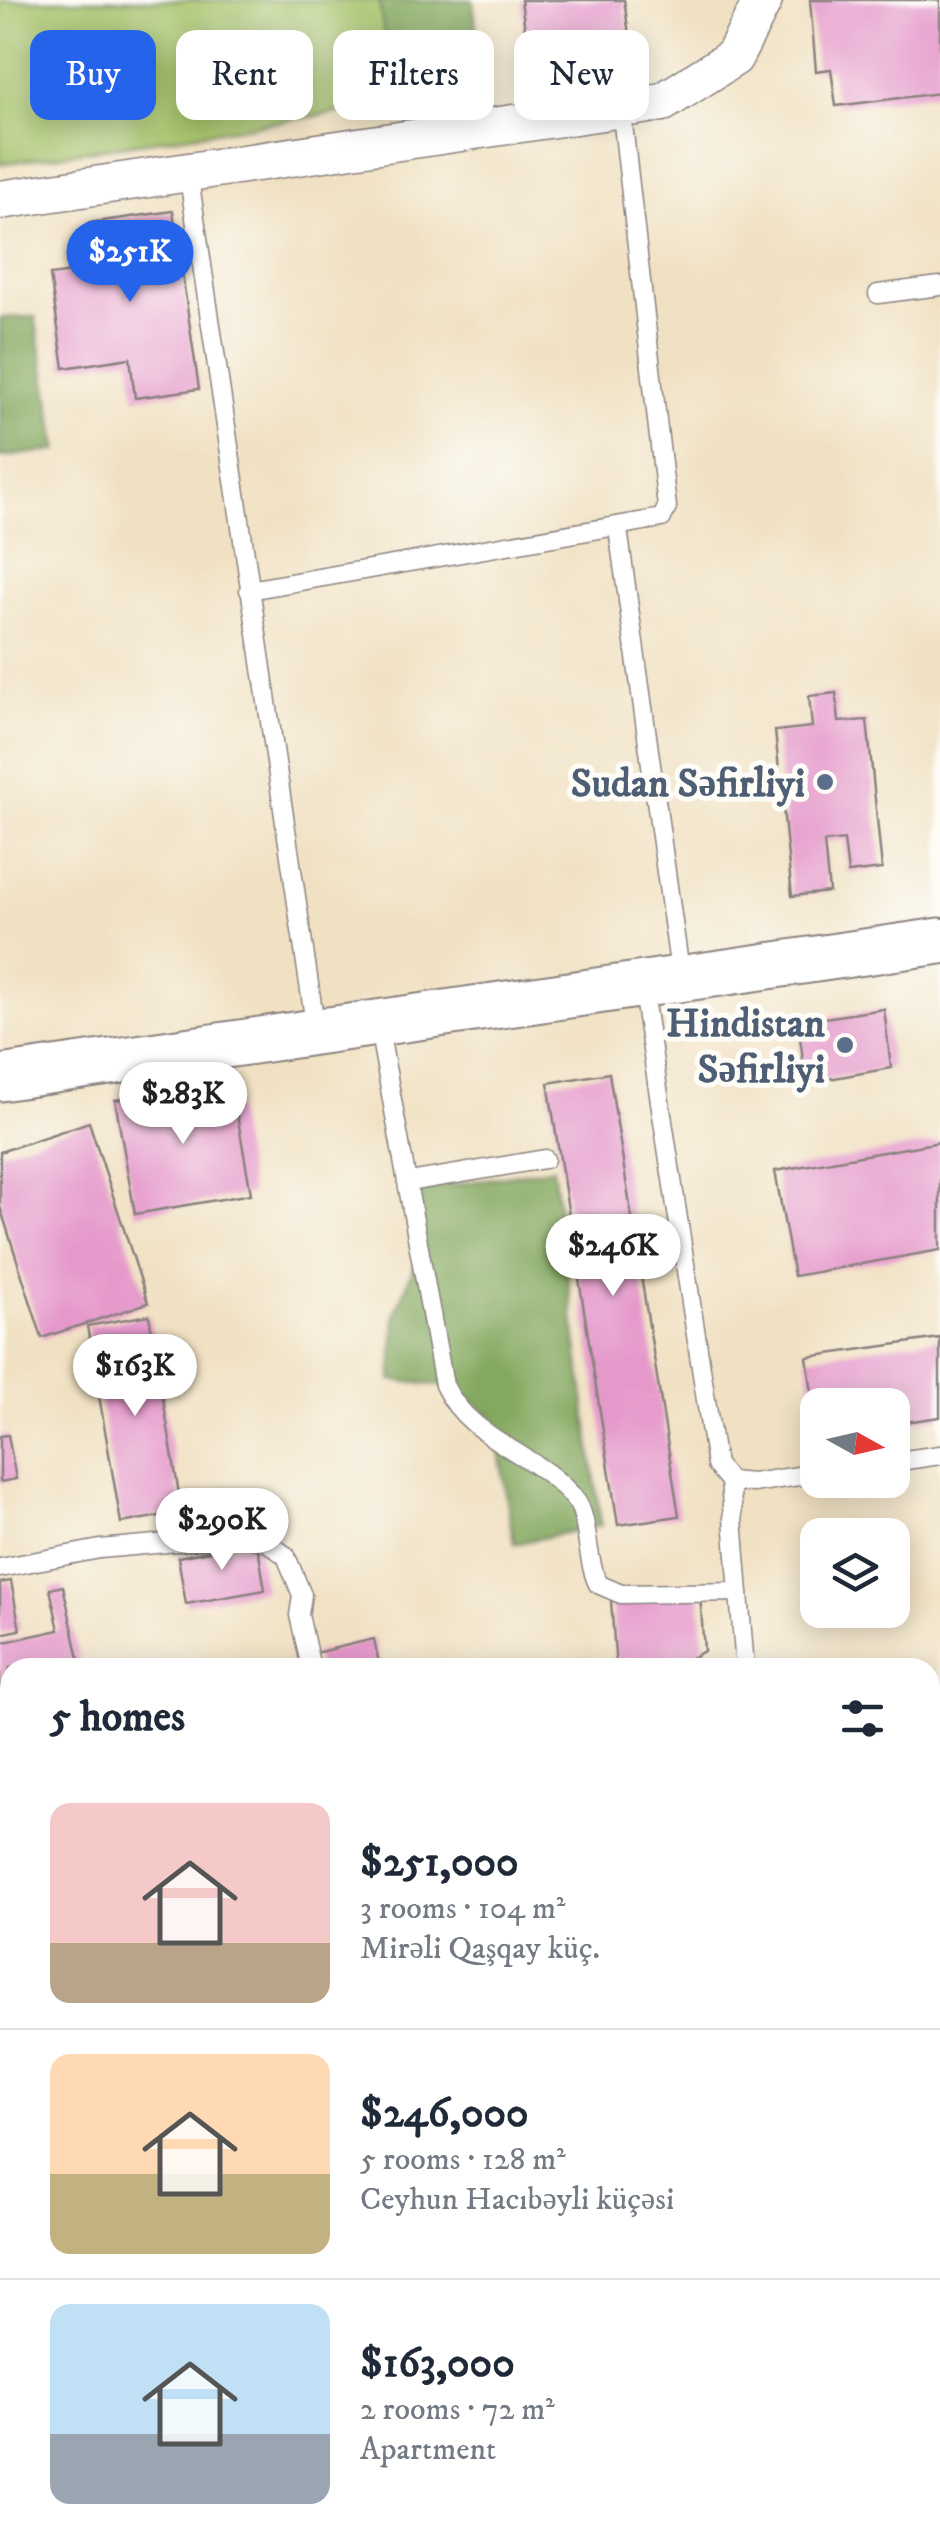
<!DOCTYPE html>
<meta charset="utf-8">
<style>
body{margin:0;font-family:"IM FELL DW Pica",serif;background:#f6f6f7;color:#1f2937;height:100vh;display:flex;flex-direction:column;font-size:38px;white-space:nowrap}
*{box-sizing:border-box;margin:0}
p{font-size:32px;color:#747a83}
.icon{flex:none;width:55px;height:55px;fill:none;stroke:currentColor;stroke-width:2;stroke-linecap:round;stroke-linejoin:round}
.map{position:relative;flex:1;overflow:hidden}
.panel{position:absolute;left:0px;top:1658px;width:940px;height:892px;display:flex;flex-direction:column;background:#fff;border-radius:30px 30px 0 0;box-shadow:0 5px 25px #0003}
.panel>*{flex:none}
.hud{position:absolute;left:30px;top:30px;width:880px;height:90px;display:flex;gap:20px}
.needle{width:65px;rotate:98deg}
.tools{position:absolute;left:800px;top:1388px;display:grid;gap:20px}
.tools a{display:grid;place-items:center;width:110px;height:110px;border-radius:20px;background:#fff;box-shadow:0 5px 25px #0003;font-size:50px}
.price{position:absolute;translate:-50% -85px;padding:0 22px;border-radius:35px;background:#fff;color:#222;font-size:32px;line-height:65px;filter:drop-shadow(0 2px 5px #0008)}
.price::after{content:'';position:absolute;left:50%;top:60px;width:30px;height:22px;margin-left:-15px;background:inherit;clip-path:polygon(0 0,100% 0,50% 100%)}
.price.on{background:#2563eb;color:#fff}
ul{padding:0;list-style:none}
li{display:flex;align-items:center;gap:30px;height:250px;padding:0 50px}
li+li{border-top:2px solid #e0e1e3}
li span{display:grid;place-items:center;flex:none;width:280px;height:200px;border-radius:20px;color:#555}
li>.icon{margin-inline-start:auto}
span .icon{width:120px;height:120px;fill:#fffc;stroke-width:1}
li b{font-size:42px}
h2{display:flex;justify-content:space-between;align-items:center;height:120px;padding:0 50px;font-size:42px}
.pill{padding:0 35px;border-radius:20px;background:#fff;box-shadow:0 5px 25px #0003;font-size:35px;line-height:90px}
.pill.on{background:#2563eb;color:#fff}
.map>svg:first-child{display:block}
.green{fill:#a5c26a;stroke:#647252;stroke-width:2.5}
.forest{fill:#84a85e;stroke:#53654c;stroke-width:2.5}
.building{fill:#e599cb}
.lines{fill:none;stroke-linecap:round;stroke-linejoin:round}
.service-casing{stroke:#8a827f;stroke-width:21}
.minor-casing{stroke:#8a827f;stroke-width:41}
.tertiary-casing{stroke:#8a827f;stroke-width:49}
.service{stroke:#fff;stroke-width:18}
.minor{stroke:#fff;stroke-width:38}
.tertiary{stroke:#fff;stroke-width:45}
.service-dot{fill:#5c6f8a;stroke:#fdfcf7;stroke-width:4}
.labels{text-anchor:middle;stroke-width:10;stroke-linejoin:round;paint-order:stroke}
.service-label{font-size:40px;font-weight:bold;fill:#4e5e75;stroke:#fdfcf7;text-anchor:end}
</style>
<div class="map">
<svg width="940" height="2548" viewBox="0 0 940 2548">
<rect width="100%" height="100%" fill="#fdfcf7"/>
<filter id="ink" filterUnits="userSpaceOnUse"><feTurbulence type="fractalNoise" baseFrequency=".01" numOctaves="2"/><feDisplacementMap in="SourceGraphic" scale="20" xChannelSelector="R" yChannelSelector="G"/><feConvolveMatrix kernelMatrix="1 2 1 2 8 2 1 2 1" color-interpolation-filters="sRGB"/></filter>
<filter id="wash" filterUnits="userSpaceOnUse"><feTurbulence type="fractalNoise" baseFrequency=".0048" numOctaves="4" result="noise"/><feDisplacementMap in="SourceGraphic" scale="40" xChannelSelector="R" yChannelSelector="G"/><feGaussianBlur stdDeviation="2.25" result="paint"/><feColorMatrix in="noise" values="0 0 0 0 0 0 0 0 0 0 0 0 0 0 0 0 0 1.4 0 .05"/><feComposite in="paint" operator="in"/></filter>
<g filter="url(#wash)">
<rect width="100%" height="100%" fill="#f1e1c3"/>
<!-- green -->
<polygon class="green" points="0,0 379,0 395,104 0,164"/>
<!-- forest -->
<g class="forest">
<polygon points="379,0 473,0 477,38 387,55"/>
<polygon points="35,317 58,450 0,457 0,318"/>
<polygon points="553,1168 601,1525 514,1544 494,1418 452,1387 392,1380 395,1314 421,1250 418,1191"/>
</g>
<g id="blocks">
<!-- building -->
<g class="building">
<polygon points="521,0 624,0 634,70 532,84"/>
<polygon points="810,0 940,0 940,93 836,106 831,69 816,71"/>
<polygon points="173,211 199,389 135,398 130,358 64,368 50,275 95,269 88,223"/>
<polygon points="836,693 839,722 867,720 882,869 848,873 844,840 824,842 829,892 792,896 775,731 812,727 809,696"/>
<polygon points="884,1009 891,1068 806,1083 798,1022"/>
<polygon points="609,1073 679,1516 618,1525 548,1083"/>
<polygon points="231,1080 251,1194 135,1214 115,1100"/>
<polygon points="89,1122 148,1303 42,1338 0,1207 0,1152"/>
<polygon points="940,1142 940,1250 794,1276 775,1171"/>
<polygon points="149,1315 182,1512 121,1523 87,1326"/>
<polygon points="940,1338 940,1417 892,1424 892,1405 818,1405 815,1415 807,1357"/>
<polygon points="8,1435 16,1479 0,1482 0,1436"/>
<polygon points="257,1542 265,1590 186,1604 178,1557"/>
<polygon points="11,1581 20,1630 0,1634 0,1583"/>
<polygon points="63,1586 81,1668 10,1668 10,1726 0,1728 0,1643 59,1630 50,1589"/>
<polygon points="700,1594 704,1651 673,1668 616,1668 611,1601"/>
<polygon points="374,1639 380,1668 318,1668 315,1653"/>
<polygon points="940,1736 940,1828 930,1829 930,1779 934,1779 930,1737"/>
<polygon points="940,1869 940,1946 930,1947 930,1870"/>
<polygon points="10,1880 10,1937 0,1939 0,1882"/>
<polygon points="10,2049 10,2115 0,2117 0,2051"/>
<polygon points="598,2540 673,2540 674,2548 600,2548"/>
</g>
</g>
</g>
<g filter="url(#ink)">
<use href="#blocks" fill-opacity="0" stroke="#8a827f" stroke-width="2.5"/>
<g class="lines">
<!-- service casing -->
<g class="service-casing">
<g id="service">
<polyline points="188,171 316,1031"/>
<polyline points="878,294 940,286"/>
<polyline points="618,529 681,979"/>
<polyline points="249,590 662,518 667,507 621,107"/>
<polyline points="642,985 716,1465 730,1481 745,1668"/>
<path d="M 378,1023 L 444,1385 C 472,1444 540,1452 577,1502 C 589,1520 586,1560 598,1584 L 621,1594 L 739,1592"/>
<polyline points="409,1182 545,1159"/>
<polyline points="892,1462 940,1455"/>
<polyline points="730,1481 753,1483 818,1473"/>
<polyline points="0,1568 100,1549 244,1536 267,1542 286,1556 302,1595 299,1615 311,1668"/>
<polyline points="930,1731 940,1730"/>
<polyline points="930,2121 940,2186"/>
<polyline points="0,2493 9,2548"/>
<polyline points="716,2540 717,2548"/>
</g>
</g>
<!-- minor casing -->
<g class="minor-casing">
<g id="minor">
<polyline points="0,200 663,102 734,57 763,0"/>
<polyline points="930,2072 940,2071"/>
<polyline points="0,2212 10,2211"/>
<polyline points="478,2540 479,2548"/>
</g>
</g>
<!-- tertiary casing -->
<g class="tertiary-casing">
<polyline id="tertiary" points="0,1078 940,941"/>
</g>
<!-- service -->
<use href="#service" class="service"/>
<!-- minor -->
<use href="#minor" class="minor"/>
<!-- tertiary -->
<use href="#tertiary" class="tertiary"/>
</g>
</g>
<!-- markers -->
<g class="service-dot">
<circle cx="825" cy="782" r="10"/>
<circle cx="845" cy="1045" r="10"/>
</g>
<g class="labels">
<!-- service labels -->
<g class="service-label">
<text x="805" y="796">Sudan Səfirliyi</text>
<text x="825" y="1036">Hindistan<tspan x="825" dy="46">Səfirliyi</tspan></text>
</g>
</g>
</svg>
<div class="tools">
<a><svg class="needle" viewBox="-14 -14 28 28"><path d="M0-13l5 13h-10z" fill="#e53935"/><path d="M0 13l5-13h-10z" fill="#747a83"/></svg></a>
<a><svg class="icon" aria-label="layers" viewBox="0 0 24 24"><path d="M12 4l9 5-9 5-9-5zM3 14l9 5 9-5"/></svg></a>
</div>
<b class="price on" style="left:130px;top:305px">$251K</b>
<b class="price" style="left:183px;top:1147px">$283K</b>
<b class="price" style="left:613px;top:1299px">$246K</b>
<b class="price" style="left:135px;top:1419px">$163K</b>
<b class="price" style="left:222px;top:1573px">$290K</b>
<div class="hud">
<a class="pill on">Buy</a>
<a class="pill">Rent</a>
<a class="pill">Filters</a>
<a class="pill">New</a>
</div>
<section class="panel">
<h2>5 homes<svg class="icon" aria-label="filters" viewBox="0 0 24 24"><path d="M4 7h16M4 17h16"/><circle cx="9" cy="7" r="2"/><circle cx="15" cy="17" r="2"/></svg></h2>
<ul>
<li><span style="background:linear-gradient(#f6c9c9 70%,#b9a48a 0)"><svg class="icon" aria-label="home" viewBox="0 0 24 24"><path d="M3 11l9-7 9 7M6 9v11h12V9"/></svg></span><div><b>$251,000</b><p>3 rooms · 104 m²</p><p>Mirəli Qaşqay küç.</p></div></li>
<li><span style="background:linear-gradient(#ffd9b3 60%,#c2b280 0)"><svg class="icon" aria-label="home" viewBox="0 0 24 24"><path d="M3 11l9-7 9 7M6 9v11h12V9"/></svg></span><div><b>$246,000</b><p>5 rooms · 128 m²</p><p>Ceyhun Hacıbəyli küçəsi</p></div></li>
<li><span style="background:linear-gradient(#bfe0f5 65%,#9aa5b1 0)"><svg class="icon" aria-label="home" viewBox="0 0 24 24"><path d="M3 11l9-7 9 7M6 9v11h12V9"/></svg></span><div><b>$163,000</b><p>2 rooms · 72 m²</p><p>Apartment</p></div></li>
</ul>
</section>
</div>
